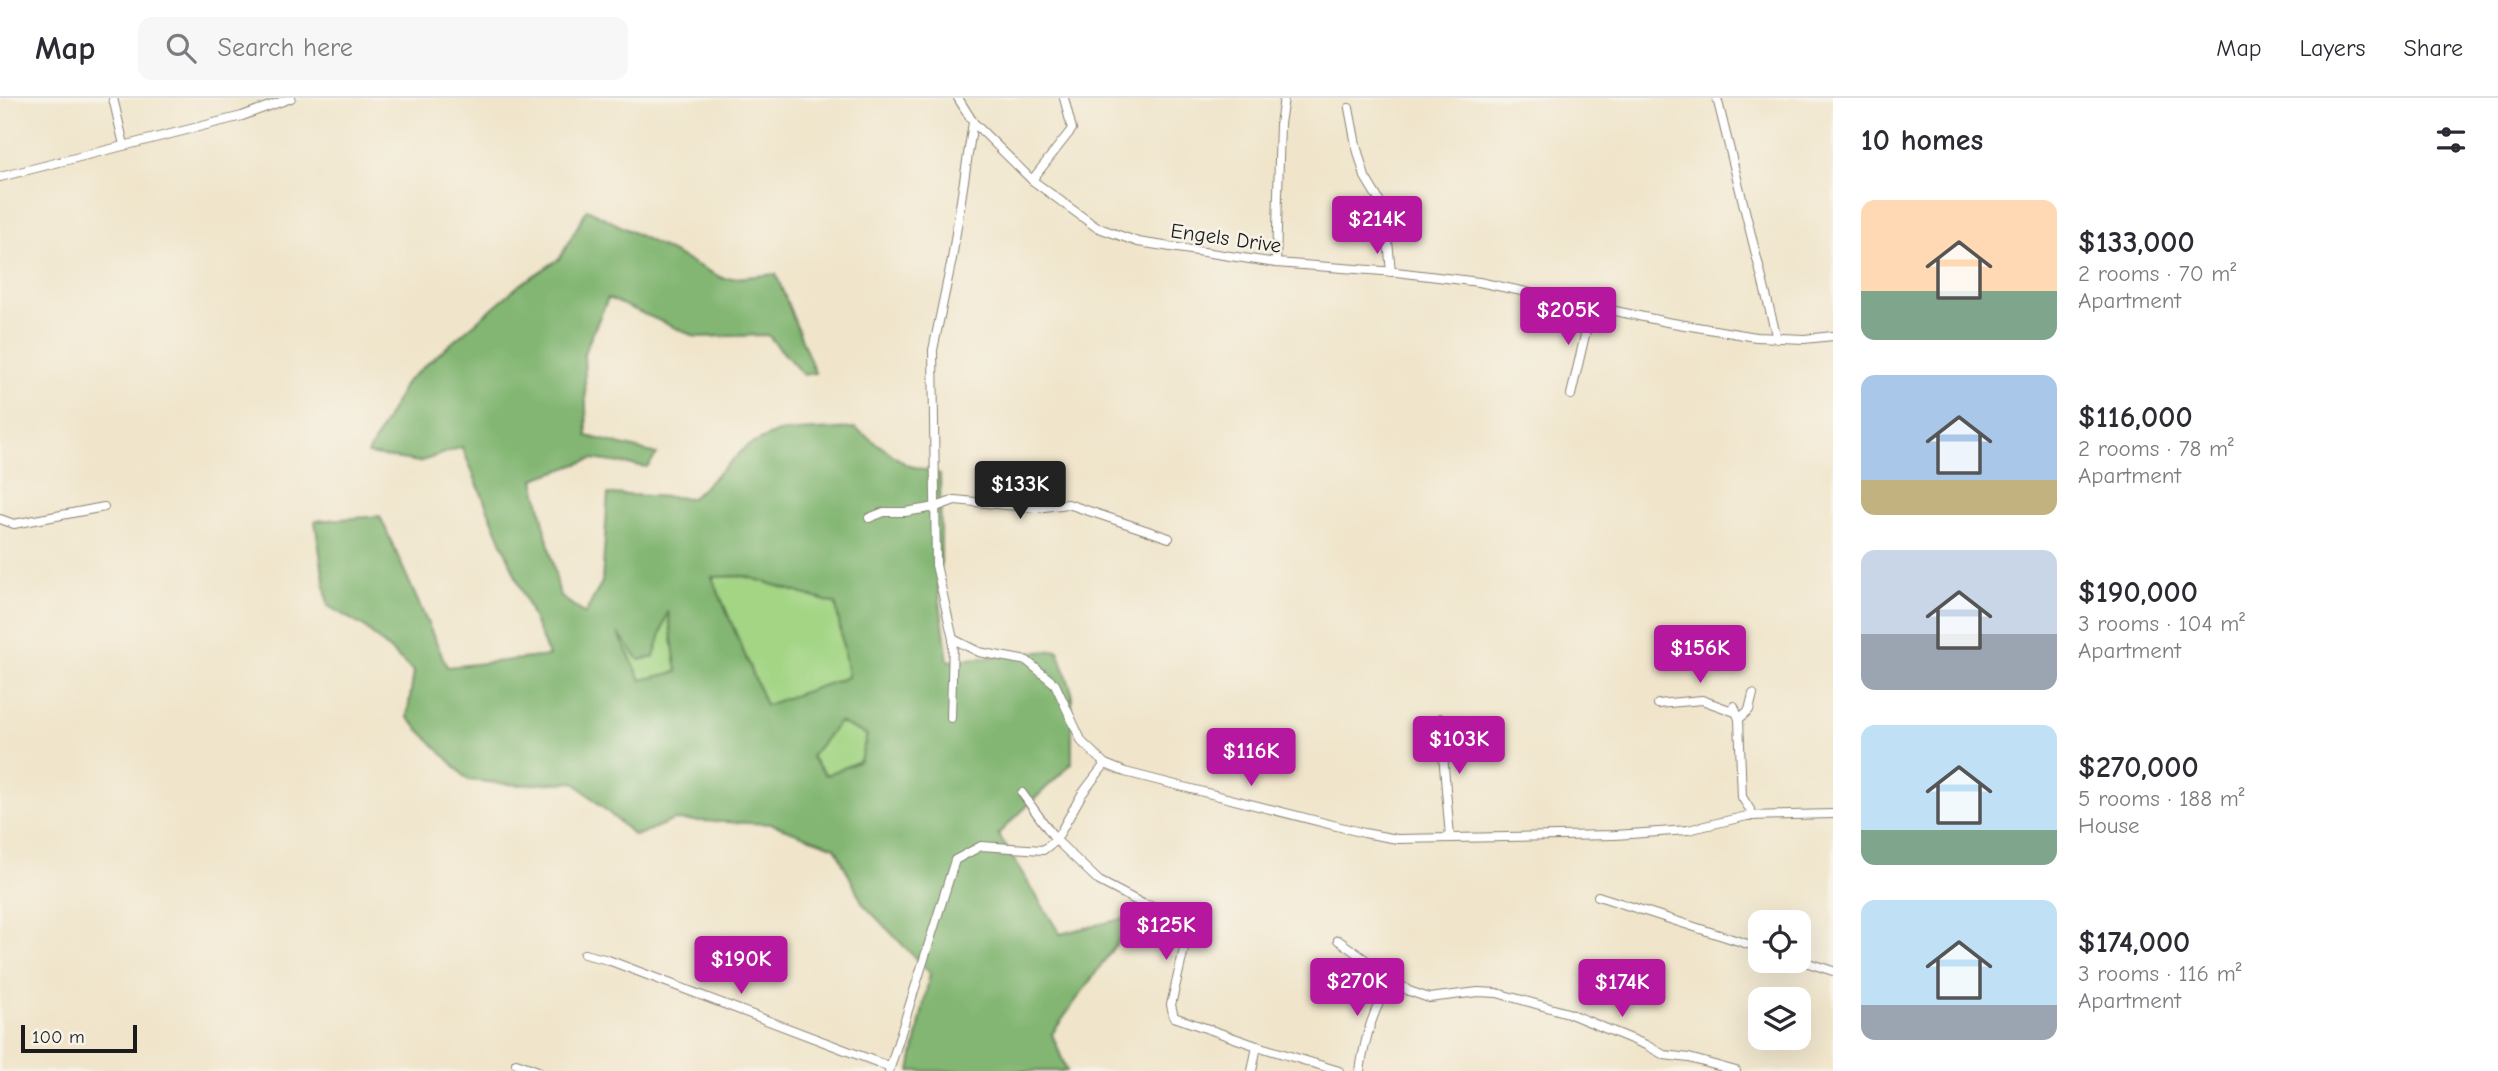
<!DOCTYPE html>
<meta charset="utf-8">
<style>
body{margin:0;font-family:"Comic Neue",sans-serif;background:#f7f7f7;color:#2b2b33;height:100vh;display:flex;flex-direction:column;font-size:26px;white-space:nowrap}
*{box-sizing:border-box;margin:0}
p{font-size:23px;color:#7c7c81}
.icon{flex:none;width:38px;height:38px;fill:none;stroke:currentColor;stroke-width:2;stroke-linecap:round;stroke-linejoin:round}
.map{position:relative;flex:1;overflow:hidden}
.side{display:flex;flex-direction:column;background:#fff;width:665px}
.side>*{flex:none}
.controls{position:absolute;left:1748px;top:812px;display:grid;gap:14px}
.controls a{display:grid;place-items:center;width:63px;height:63px;border-radius:14px;background:#fff;box-shadow:0 7px 28px #0002;font-size:35px}
.scale{position:absolute;left:21px;bottom:18px;width:116px;box-sizing:border-box;padding-left:7px;border:4px solid #1c1c1c;border-top:0;font-size:19px;line-height:24px;white-space:nowrap;color:#1c1c1c;-webkit-text-stroke:5px #f7f3e8;paint-order:stroke}
.price{position:absolute;translate:-50% -60px;padding:0 16px;border-radius:7px;background:#b5179e;color:#fff;font-size:23px;line-height:46px;filter:drop-shadow(0 2px 4px #0008)}
.price::after{content:'';position:absolute;left:50%;top:42px;width:21px;height:16px;margin-left:-10px;background:inherit;clip-path:polygon(0 0,100% 0,50% 100%)}
.price.active{background:#222;color:#fff}
ul{padding:0;list-style:none}
li{display:flex;align-items:center;gap:21px;height:175px;padding:0 28px}
li span{display:grid;place-items:center;flex:none;width:196px;height:140px;border-radius:14px;color:#555}
li>.icon{margin-inline-start:auto}
span .icon{width:84px;height:84px;fill:#fffc;stroke-width:1}
li b{font-size:30px}
h2{display:flex;justify-content:space-between;align-items:center;height:84px;padding:0 28px;font-size:30px}
header{display:flex;align-items:center;gap:42px;box-sizing:border-box;height:98px;padding:0 35px;background:#fff;border-bottom:2px solid #e1e1e2}
header strong{font-size:33px}
nav{display:flex;gap:38px;margin-inline-start:auto;font-size:24px}
.search{width:490px;height:63px;background:#f7f7f7;display:flex;align-items:center;gap:18px;box-sizing:border-box;padding:0 24px;border-radius:14px;color:#7c7c81;font-size:26px}
main{display:flex;flex:1;min-height:0}
.map>svg:first-child{display:block}
.green{fill:#a3d585;stroke:#607850;stroke-width:2}
.forest{fill:#82b672;stroke:#4f6947;stroke-width:2;fill-rule:evenodd}
.lines{fill:none;stroke-linecap:round;stroke-linejoin:round}
.minor-casing{stroke:#868074;stroke-width:10}
.minor{stroke:#fff;stroke-width:8}
.labels{text-anchor:middle;stroke-width:5;stroke-linejoin:round;paint-order:stroke}
.street-label{font-size:21px;fill:#1c1c1c;stroke:#f7f3e8}
</style>
<header>
<strong>Map</strong>
<div class="search"><svg class="icon" aria-label="search" viewBox="0 0 24 24"><circle cx="10" cy="10" r="6"/><path d="M15 15l6 6"/></svg>Search here</div>
<nav><a>Map</a><a>Layers</a><a>Share</a></nav>
</header>
<main>
<div class="map">
<svg width="1833" height="973" viewBox="0 0 1833 973">
<rect width="100%" height="100%" fill="#f7f3e8"/>
<filter id="ink" filterUnits="userSpaceOnUse"><feTurbulence type="fractalNoise" baseFrequency=".0143" numOctaves="2"/><feDisplacementMap in="SourceGraphic" scale="14" xChannelSelector="R" yChannelSelector="G"/><feConvolveMatrix kernelMatrix="1 2 1 2 8 2 1 2 1" color-interpolation-filters="sRGB"/></filter>
<filter id="wash" filterUnits="userSpaceOnUse"><feTurbulence type="fractalNoise" baseFrequency=".00686" numOctaves="4" result="noise"/><feDisplacementMap in="SourceGraphic" scale="28" xChannelSelector="R" yChannelSelector="G"/><feGaussianBlur stdDeviation="1.57" result="paint"/><feColorMatrix in="noise" values="0 0 0 0 0 0 0 0 0 0 0 0 0 0 0 0 0 1.4 0 .05"/><feComposite in="paint" operator="in"/></filter>
<g filter="url(#wash)">
<rect width="100%" height="100%" fill="#f0e5cb"/>
<!-- green -->
<g class="green">
<polygon points="745,478 836,506 849,579 766,608 712,479"/>
<polygon points="668,511 677,574 641,582 615,531"/>
<polygon points="839,624 867,636 860,663 826,677 811,659"/>
</g>
<!-- forest -->
<path class="forest" d="M 587,111 L 724,181 L 776,176 L 815,275 L 803,277 L 768,237 L 696,239 L 608,200 L 584,255 L 587,338 L 657,356 L 647,369 L 592,361 L 534,381 L 560,498 L 585,516 L 602,484 L 608,396 L 692,400 L 747,348 L 778,334 L 855,330 L 907,367 L 940,376 L 941,463 L 938,489 L 948,563 L 1058,552 L 1072,594 L 1072,665 L 998,736 L 1060,836 L 1137,817 L 1052,936 L 1067,973 L 910,973 L 930,875 L 863,806 L 835,749 L 772,726 L 674,722 L 635,738 L 574,684 L 518,687 L 468,682 L 407,619 L 414,574 L 364,529 L 328,508 L 315,423 L 380,418 L 447,569 L 549,558 L 462,349 L 419,364 L 368,356 L 406,284 L 518,188 L 560,160 ZM 745,478 L 836,506 L 848,579 L 766,607 L 712,479 ZM 668,513 L 677,574 L 641,582 L 618,535 L 639,562 L 654,559 ZM 839,624 L 867,637 L 860,663 L 826,677 L 811,659 Z"/>
</g>
<g filter="url(#ink)">
<g class="lines">
<!-- minor casing -->
<g class="minor-casing">
<g id="minor">
<polyline points="113,0 124,47"/>
<polyline points="958,0 973,24 1032,82 1096,129 1138,144 1276,165 1396,174 1479,184 1667,224 1756,239 1804,241 1833,238"/>
<polyline points="1717,0 1777,241"/>
<polyline points="1349,10 1356,47 1365,79 1385,112 1391,174"/>
<polyline points="973,24 952,161 933,252 936,467 953,541 979,554 1027,563 1055,586 1082,644 1105,666"/>
<polyline points="0,79 242,18 291,0"/>
<polyline points="1032,82 1072,31 1064,0"/>
<polyline points="1276,165 1280,26 1284,0"/>
<polyline points="1571,297 1592,207"/>
<polyline points="869,420 884,414 905,414 936,409 955,402 1036,410 1068,406 1169,440"/>
<polyline points="0,421 14,426 104,409"/>
<polyline points="1658,606 1702,602 1735,614"/>
<polyline points="1734,608 1739,621 1742,699 1754,718"/>
<polyline points="951,620 953,541"/>
<polyline points="1440,620 1450,739"/>
<polyline points="1739,621 1749,612 1753,596"/>
<polyline points="1022,695 1056,742 1099,783 1143,806 1189,817 1190,825 1171,907 1174,919 1257,948 1339,973"/>
<polyline points="1598,798 1760,850"/>
<polyline points="1338,842 1409,893 1429,900 1478,894 1497,895 1568,915 1646,947 1664,957 1689,960 1736,973"/>
<polyline points="584,856 608,862 890,969"/>
<polyline points="1799,862 1833,873"/>
<polyline points="516,965 538,973"/>
<polyline points="889,973 955,762 981,748 1043,752 1056,742 1082,696 1105,666 1125,674 1364,735 1397,741 1615,737 1688,732 1747,718 1833,716"/>
<polyline points="1252,973 1257,948"/>
<path d="M 1360,973 C 1365,940 1373,910 1392,882"/>
</g>
</g>
<!-- minor -->
<use href="#minor" class="minor"/>
</g>
</g>
<g class="labels">
<!-- street labels -->
<g class="street-label">
<text transform="translate(1226 140) rotate(8)" y="7">Engels Drive</text>
</g>
</g>
</svg>
<div class="controls">
<a><svg class="icon" aria-label="locate" viewBox="0 0 24 24"><circle cx="12" cy="12" r="6"/><path d="M12 2v4M12 18v4M2 12h4M18 12h4"/></svg></a>
<a><svg class="icon" aria-label="layers" viewBox="0 0 24 24"><path d="M12 4l9 5-9 5-9-5zM3 14l9 5 9-5"/></svg></a>
</div>
<div class="scale">100 m</div>
<b class="price" style="left:1377px;top:158px">$214K</b>
<b class="price" style="left:1568px;top:249px">$205K</b>
<b class="price active" style="left:1020px;top:423px">$133K</b>
<b class="price" style="left:1700px;top:587px">$156K</b>
<b class="price" style="left:1459px;top:678px">$103K</b>
<b class="price" style="left:1251px;top:690px">$116K</b>
<b class="price" style="left:1166px;top:864px">$125K</b>
<b class="price" style="left:741px;top:898px">$190K</b>
<b class="price" style="left:1357px;top:920px">$270K</b>
<b class="price" style="left:1622px;top:921px">$174K</b>
</div>
<section class="side">
<h2>10 homes<svg class="icon" aria-label="filters" viewBox="0 0 24 24"><path d="M4 7h16M4 17h16"/><circle cx="9" cy="7" r="2"/><circle cx="15" cy="17" r="2"/></svg></h2>
<ul>
<li><span style="background:linear-gradient(#ffd9b3 65%,#7fa58c 0)"><svg class="icon" aria-label="home" viewBox="0 0 24 24"><path d="M3 11l9-7 9 7M6 9v11h12V9"/></svg></span><div><b>$133,000</b><p>2 rooms · 70 m²</p><p>Apartment</p></div></li>
<li><span style="background:linear-gradient(#a9c7e8 75%,#c2b280 0)"><svg class="icon" aria-label="home" viewBox="0 0 24 24"><path d="M3 11l9-7 9 7M6 9v11h12V9"/></svg></span><div><b>$116,000</b><p>2 rooms · 78 m²</p><p>Apartment</p></div></li>
<li><span style="background:linear-gradient(#c9d6e8 60%,#9aa5b1 0)"><svg class="icon" aria-label="home" viewBox="0 0 24 24"><path d="M3 11l9-7 9 7M6 9v11h12V9"/></svg></span><div><b>$190,000</b><p>3 rooms · 104 m²</p><p>Apartment</p></div></li>
<li><span style="background:linear-gradient(#bfe0f5 75%,#7fa58c 0)"><svg class="icon" aria-label="home" viewBox="0 0 24 24"><path d="M3 11l9-7 9 7M6 9v11h12V9"/></svg></span><div><b>$270,000</b><p>5 rooms · 188 m²</p><p>House</p></div></li>
<li><span style="background:linear-gradient(#bfe0f5 75%,#9aa5b1 0)"><svg class="icon" aria-label="home" viewBox="0 0 24 24"><path d="M3 11l9-7 9 7M6 9v11h12V9"/></svg></span><div><b>$174,000</b><p>3 rooms · 116 m²</p><p>Apartment</p></div></li>
</ul>
</section>
</main>
